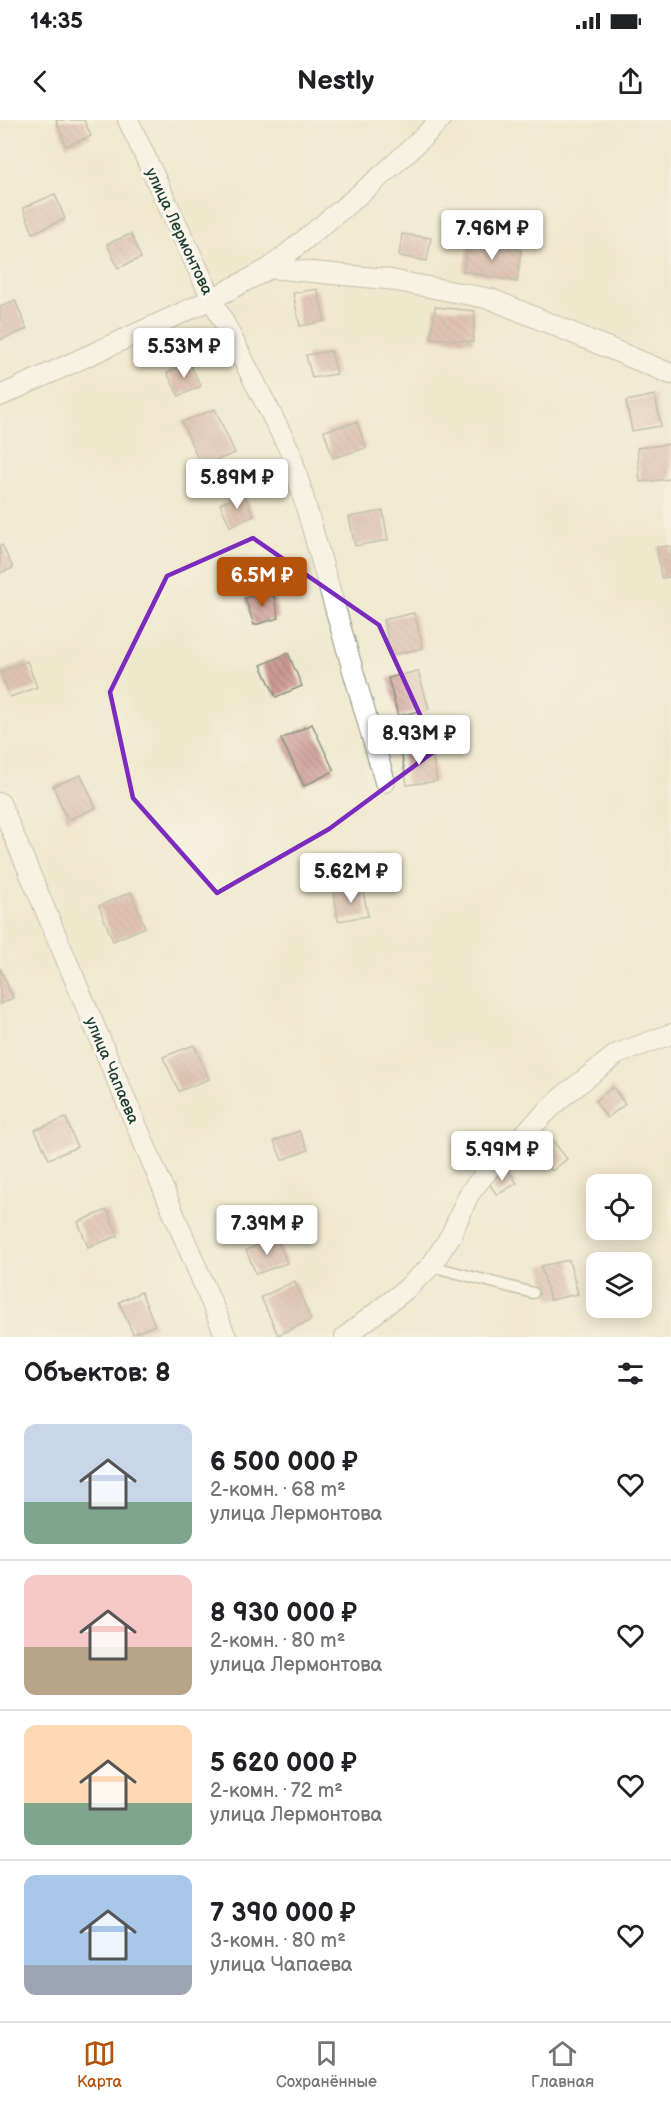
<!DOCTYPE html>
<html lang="ru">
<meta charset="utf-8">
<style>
body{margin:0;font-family:"Balsamiq Sans",sans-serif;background:#f2f2f2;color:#202124;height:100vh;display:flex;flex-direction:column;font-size:22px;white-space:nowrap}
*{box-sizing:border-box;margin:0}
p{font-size:20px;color:#757577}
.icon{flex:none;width:33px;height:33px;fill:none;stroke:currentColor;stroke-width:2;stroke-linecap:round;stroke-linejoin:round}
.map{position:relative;height:1217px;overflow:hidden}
.drawer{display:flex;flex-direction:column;background:#fff;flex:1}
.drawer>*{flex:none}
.tools{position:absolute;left:586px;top:1054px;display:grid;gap:12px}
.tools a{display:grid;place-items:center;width:66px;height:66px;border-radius:12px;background:#fff;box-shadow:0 3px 15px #0003;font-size:30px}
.price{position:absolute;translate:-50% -51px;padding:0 14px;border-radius:6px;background:#fff;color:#222;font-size:20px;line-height:39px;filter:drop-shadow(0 2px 3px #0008)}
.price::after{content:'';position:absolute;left:50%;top:36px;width:18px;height:14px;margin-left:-9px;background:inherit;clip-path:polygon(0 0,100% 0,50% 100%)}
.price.selected{background:#b45309;color:#fff}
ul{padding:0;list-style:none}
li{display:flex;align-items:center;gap:18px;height:150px;padding:0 24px}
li+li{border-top:2px solid #e0e0e0}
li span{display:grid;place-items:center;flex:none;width:168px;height:120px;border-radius:12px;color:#555}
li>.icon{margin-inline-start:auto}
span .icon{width:72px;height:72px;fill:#fffc;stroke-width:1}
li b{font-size:26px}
h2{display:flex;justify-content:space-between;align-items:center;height:72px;padding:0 24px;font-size:26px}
.status{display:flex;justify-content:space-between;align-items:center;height:42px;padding:0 30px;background:#fff;direction:ltr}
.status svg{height:16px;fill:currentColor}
header{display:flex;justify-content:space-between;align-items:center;height:78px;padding:0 24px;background:#fff;font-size:27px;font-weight:600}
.dock{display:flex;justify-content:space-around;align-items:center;height:84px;border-top:2px solid #e0e0e0;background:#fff;font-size:16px;color:#757577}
.dock a{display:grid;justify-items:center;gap:3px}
.dock .selected{color:#b45309}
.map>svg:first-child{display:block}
.building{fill:url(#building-back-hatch)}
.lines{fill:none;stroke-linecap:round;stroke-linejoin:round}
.service-casing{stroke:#889280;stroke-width:13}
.minor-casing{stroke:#889280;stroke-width:22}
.service{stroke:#fff;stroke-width:10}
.minor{stroke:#fff;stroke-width:20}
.marked{fill:none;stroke:#7b2cbf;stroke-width:4.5;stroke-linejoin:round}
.labels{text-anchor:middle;stroke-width:6;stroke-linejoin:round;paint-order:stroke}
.street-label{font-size:16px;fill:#1f3d34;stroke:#fbf7ec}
</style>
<div class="status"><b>14:35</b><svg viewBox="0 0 49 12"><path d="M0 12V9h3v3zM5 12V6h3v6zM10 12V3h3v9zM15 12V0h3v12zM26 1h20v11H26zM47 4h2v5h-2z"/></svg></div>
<header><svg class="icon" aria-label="back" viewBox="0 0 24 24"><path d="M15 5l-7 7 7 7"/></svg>Nestly<svg class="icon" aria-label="share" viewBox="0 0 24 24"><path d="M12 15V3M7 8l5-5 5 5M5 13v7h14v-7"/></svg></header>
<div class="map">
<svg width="671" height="1217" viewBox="0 0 671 1217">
<defs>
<pattern id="building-back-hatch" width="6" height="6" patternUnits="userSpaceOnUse" patternTransform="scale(1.5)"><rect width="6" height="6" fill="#cb978f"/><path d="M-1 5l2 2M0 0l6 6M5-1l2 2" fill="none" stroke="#a47c76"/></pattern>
</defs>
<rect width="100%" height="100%" fill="#fbf7ec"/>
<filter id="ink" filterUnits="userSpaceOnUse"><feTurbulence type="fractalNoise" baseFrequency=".0167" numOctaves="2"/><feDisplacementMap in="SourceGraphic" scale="12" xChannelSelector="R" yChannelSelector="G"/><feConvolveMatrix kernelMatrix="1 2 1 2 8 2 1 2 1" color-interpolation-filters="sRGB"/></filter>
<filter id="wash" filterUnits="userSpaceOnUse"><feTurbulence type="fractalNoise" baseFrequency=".008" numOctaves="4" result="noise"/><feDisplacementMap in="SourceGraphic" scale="24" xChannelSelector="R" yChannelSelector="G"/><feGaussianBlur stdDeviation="1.35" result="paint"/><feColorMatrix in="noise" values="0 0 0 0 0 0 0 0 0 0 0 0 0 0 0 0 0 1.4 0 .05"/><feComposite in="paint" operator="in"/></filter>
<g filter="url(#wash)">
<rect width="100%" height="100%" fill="#f0e8cd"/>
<g id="blocks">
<!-- building -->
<g class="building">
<polygon points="56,0 84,0 91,16 66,26"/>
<polygon points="55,74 65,99 33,113 23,88"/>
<polygon points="131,114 141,138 118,148 107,124"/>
<polygon points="402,114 431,118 427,141 399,136"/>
<polygon points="469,119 521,130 517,162 463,151"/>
<polygon points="317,169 325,201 300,206 293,173"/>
<polygon points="15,180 27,209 0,220 0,187"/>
<polygon points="435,187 475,191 473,222 431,218"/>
<polygon points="331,231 337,254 312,258 306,235"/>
<polygon points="189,242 201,266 179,276 167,253"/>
<polygon points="655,275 661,306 632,311 626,281"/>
<polygon points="215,289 235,333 201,346 182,302"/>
<polygon points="357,302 366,328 333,338 324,311"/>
<polygon points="671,324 671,359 640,362 637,328"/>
<polygon points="244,374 254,396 230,406 220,384"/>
<polygon points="383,391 388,420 355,426 349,397"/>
<polygon points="2,425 13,448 0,453 0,426"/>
<polygon points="671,426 671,457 661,458 657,427"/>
<polygon points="272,470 279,498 254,505 245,478"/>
<polygon points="414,493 423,528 392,535 383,500"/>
<polygon points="288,533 302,566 276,577 261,545"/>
<polygon points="27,541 37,567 10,577 0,552"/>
<polygon points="418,551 429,589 398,596 388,558"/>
<polygon points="312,604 334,651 304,666 281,619"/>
<polygon points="431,627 437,661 407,665 401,631"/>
<polygon points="81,655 96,688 67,700 53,666"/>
<polygon points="362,766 368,796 338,801 334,771"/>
<polygon points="131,772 145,807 113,821 99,786"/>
<polygon points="0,848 13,878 0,884"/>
<polygon points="194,925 209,959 179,971 163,937"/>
<polygon points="613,967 625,984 607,998 595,981"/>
<polygon points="66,998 77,1027 49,1039 35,1010"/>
<polygon points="299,1011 308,1030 282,1040 274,1021"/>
<polygon points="550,1017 567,1039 552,1051 535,1030"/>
<polygon points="506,1048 517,1063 497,1075 487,1061"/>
<polygon points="107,1090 118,1116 88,1127 78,1102"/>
<polygon points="277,1118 287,1143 256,1154 246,1130"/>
<polygon points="569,1140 578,1174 550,1180 541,1146"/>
<polygon points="295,1161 311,1200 278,1215 261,1177"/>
<polygon points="141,1172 155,1205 133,1214 119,1182"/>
</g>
</g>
</g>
<g filter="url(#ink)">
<use href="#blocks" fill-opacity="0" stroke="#889280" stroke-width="1.5"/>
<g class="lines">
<!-- service casing -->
<g class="service-casing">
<polyline id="service" points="431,1146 533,1173"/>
</g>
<!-- minor casing -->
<g class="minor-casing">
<g id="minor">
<polyline points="128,0 212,179 290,331 385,662"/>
<path d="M 270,148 C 328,100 388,54 440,0"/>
<polyline points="0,276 212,179 270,148 386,159 491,179 671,254"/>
<polyline points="0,683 226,1217"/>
<polyline points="345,1217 405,1170 431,1146 451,1115 469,1074 492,1045 562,977 617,934 671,914"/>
</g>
</g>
<!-- service -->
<use href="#service" class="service"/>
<!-- minor -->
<use href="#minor" class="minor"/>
</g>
</g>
<!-- marked area -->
<path d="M0 0H671V1217H0ZM 253,418 L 379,505 L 436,630 L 329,709 L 217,773 L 133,678 L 110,572 L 167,456 Z" fill="#f0e8cd" fill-opacity=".55" fill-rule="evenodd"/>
<path class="marked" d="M 253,418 L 379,505 L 436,630 L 329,709 L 217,773 L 133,678 L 110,572 L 167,456 Z"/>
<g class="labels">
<!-- street labels -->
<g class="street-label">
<text transform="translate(180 111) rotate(65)" y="6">улица Лермонтова</text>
<text transform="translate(113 950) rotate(67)" y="6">улица Чапаева</text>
</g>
</g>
</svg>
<div class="tools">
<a><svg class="icon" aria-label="locate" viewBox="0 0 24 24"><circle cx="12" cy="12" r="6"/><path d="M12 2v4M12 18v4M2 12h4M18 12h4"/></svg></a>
<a><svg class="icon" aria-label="layers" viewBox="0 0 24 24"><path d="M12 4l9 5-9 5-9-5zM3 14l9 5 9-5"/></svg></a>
</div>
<b class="price" style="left:492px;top:141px">7.96M ₽</b>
<b class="price" style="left:184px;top:259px">5.53M ₽</b>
<b class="price" style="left:237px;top:390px">5.89M ₽</b>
<b class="price selected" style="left:262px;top:488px">6.5M ₽</b>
<b class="price" style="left:419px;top:646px">8.93M ₽</b>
<b class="price" style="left:351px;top:784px">5.62M ₽</b>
<b class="price" style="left:502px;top:1062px">5.99M ₽</b>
<b class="price" style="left:267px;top:1136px">7.39M ₽</b>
</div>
<section class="drawer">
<h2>Объектов: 8<svg class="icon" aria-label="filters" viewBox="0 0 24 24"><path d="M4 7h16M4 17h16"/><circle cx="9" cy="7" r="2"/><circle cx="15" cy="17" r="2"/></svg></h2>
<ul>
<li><span style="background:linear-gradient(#c9d6e8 65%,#7fa58c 0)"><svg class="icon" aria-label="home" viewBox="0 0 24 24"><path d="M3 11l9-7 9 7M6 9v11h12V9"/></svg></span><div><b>6 500 000 ₽</b><p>2-комн. · 68 m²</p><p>улица Лермонтова</p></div><svg class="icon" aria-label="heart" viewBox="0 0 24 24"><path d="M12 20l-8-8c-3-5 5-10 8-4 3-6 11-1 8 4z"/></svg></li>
<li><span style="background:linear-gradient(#f6c9c9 60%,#b9a48a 0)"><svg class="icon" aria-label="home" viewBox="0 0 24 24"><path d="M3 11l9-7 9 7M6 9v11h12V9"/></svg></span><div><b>8 930 000 ₽</b><p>2-комн. · 80 m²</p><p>улица Лермонтова</p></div><svg class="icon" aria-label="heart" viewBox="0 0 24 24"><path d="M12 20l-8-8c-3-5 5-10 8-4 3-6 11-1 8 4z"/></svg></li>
<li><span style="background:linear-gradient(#ffd9b3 65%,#7fa58c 0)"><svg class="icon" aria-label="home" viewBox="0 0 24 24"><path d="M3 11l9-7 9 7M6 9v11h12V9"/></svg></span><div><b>5 620 000 ₽</b><p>2-комн. · 72 m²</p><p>улица Лермонтова</p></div><svg class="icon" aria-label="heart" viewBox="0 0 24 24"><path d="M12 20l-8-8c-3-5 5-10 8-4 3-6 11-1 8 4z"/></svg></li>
<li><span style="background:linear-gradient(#a9c7e8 75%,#9aa5b1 0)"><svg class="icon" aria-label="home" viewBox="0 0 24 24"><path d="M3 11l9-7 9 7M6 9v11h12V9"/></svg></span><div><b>7 390 000 ₽</b><p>3-комн. · 80 m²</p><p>улица Чапаева</p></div><svg class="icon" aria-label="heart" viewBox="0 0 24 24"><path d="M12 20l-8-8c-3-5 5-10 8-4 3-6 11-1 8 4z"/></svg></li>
</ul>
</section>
<nav class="dock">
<a class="selected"><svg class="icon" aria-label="map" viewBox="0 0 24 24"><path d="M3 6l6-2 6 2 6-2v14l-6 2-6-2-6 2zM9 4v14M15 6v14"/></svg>Карта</a>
<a><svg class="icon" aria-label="saved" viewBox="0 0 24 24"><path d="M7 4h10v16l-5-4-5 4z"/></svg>Сохранённые</a>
<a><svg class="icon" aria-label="home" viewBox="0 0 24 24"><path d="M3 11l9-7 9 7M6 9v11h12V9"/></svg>Главная</a>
</nav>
